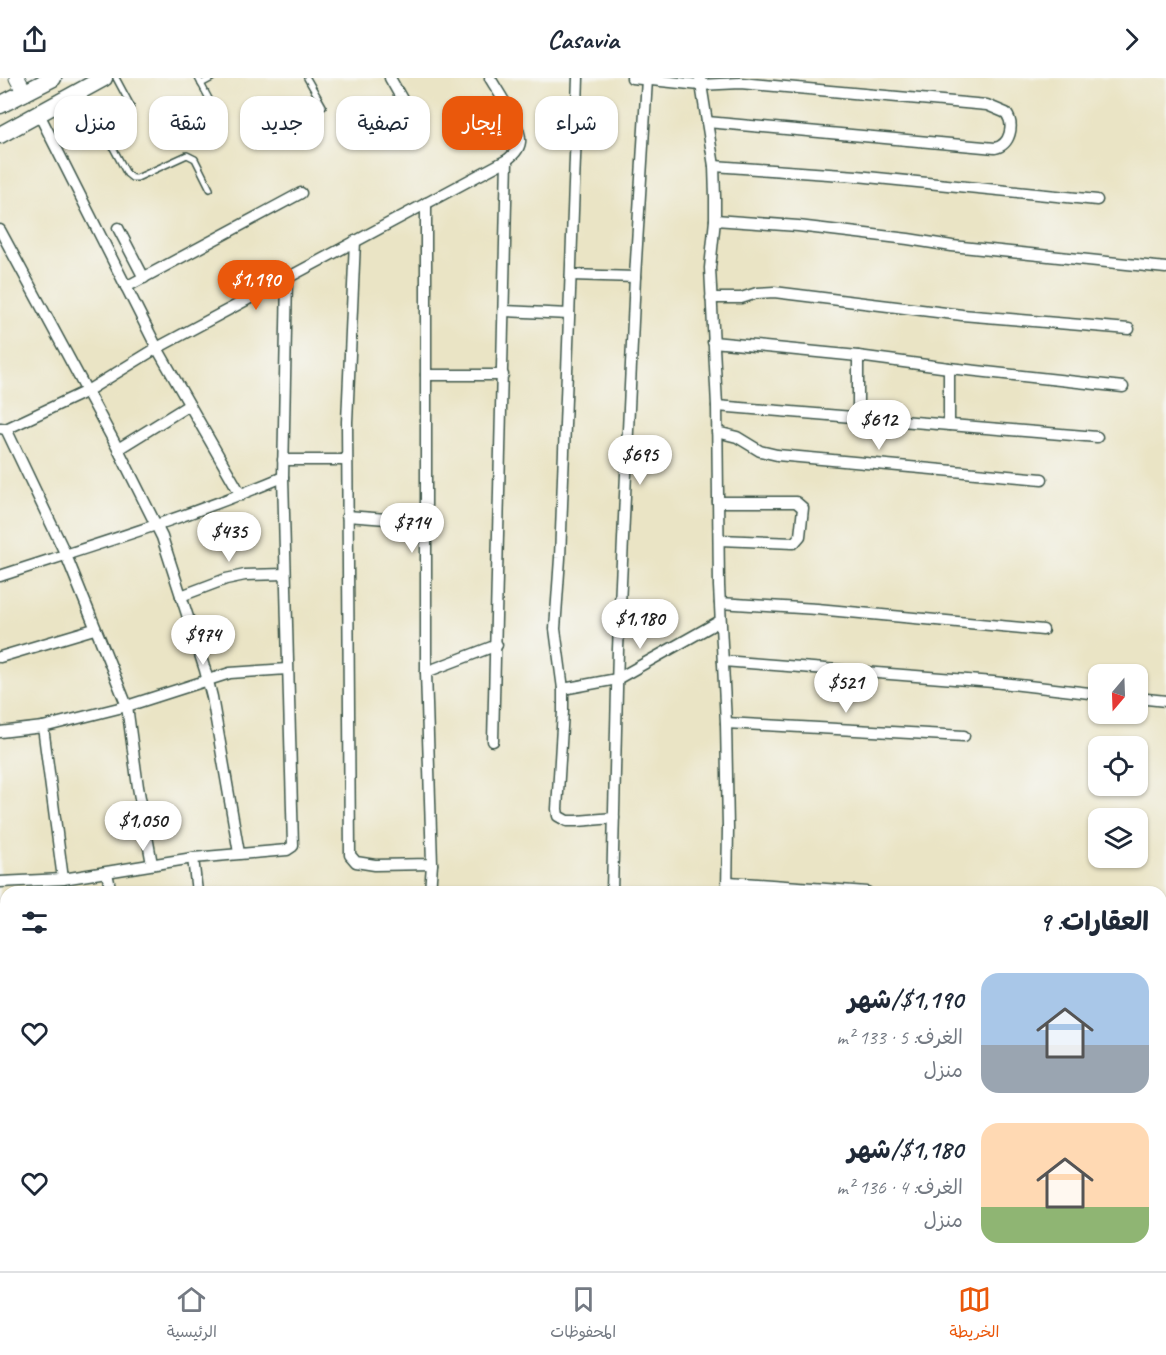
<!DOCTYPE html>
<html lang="ar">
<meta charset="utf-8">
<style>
body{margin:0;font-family:Caveat,"Playpen Sans Arabic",sans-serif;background:#f6f6f7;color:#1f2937;direction:rtl;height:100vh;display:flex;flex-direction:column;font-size:22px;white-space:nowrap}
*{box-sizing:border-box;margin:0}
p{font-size:20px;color:#747a83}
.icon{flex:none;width:33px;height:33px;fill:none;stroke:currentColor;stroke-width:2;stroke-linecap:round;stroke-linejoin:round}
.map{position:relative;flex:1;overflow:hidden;direction:ltr}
.panel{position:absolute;left:0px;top:808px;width:1167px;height:386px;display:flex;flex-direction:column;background:#fff;border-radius:18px 18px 0 0;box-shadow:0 2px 4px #0004;direction:rtl}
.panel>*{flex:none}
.banner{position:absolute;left:18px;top:18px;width:600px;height:54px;direction:rtl;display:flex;gap:12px}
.needle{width:39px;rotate:199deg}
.fabs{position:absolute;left:1088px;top:586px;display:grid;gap:12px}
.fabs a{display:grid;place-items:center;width:60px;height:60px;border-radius:12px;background:#fff;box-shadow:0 2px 4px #0004;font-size:30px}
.price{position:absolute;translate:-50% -51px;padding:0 14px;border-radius:21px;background:#fff;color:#222;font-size:20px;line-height:39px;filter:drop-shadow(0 2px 3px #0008)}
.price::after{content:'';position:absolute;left:50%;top:36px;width:18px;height:14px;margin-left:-9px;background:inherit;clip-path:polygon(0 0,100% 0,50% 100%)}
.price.active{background:#ea580c;color:#fff}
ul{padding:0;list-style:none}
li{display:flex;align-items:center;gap:18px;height:150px;padding:0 18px}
li span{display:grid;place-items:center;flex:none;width:168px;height:120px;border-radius:18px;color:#555}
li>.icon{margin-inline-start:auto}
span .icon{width:72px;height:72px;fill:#fffc;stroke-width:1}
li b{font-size:26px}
h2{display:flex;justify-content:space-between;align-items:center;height:72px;padding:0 18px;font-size:26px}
.pill{padding:0 21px;border-radius:18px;background:#fff;box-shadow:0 2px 4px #0004;font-size:21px;line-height:54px}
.pill.active{background:#ea580c;color:#fff}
header{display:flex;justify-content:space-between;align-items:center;height:78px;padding:0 18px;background:#fff;font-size:27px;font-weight:700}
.tabs{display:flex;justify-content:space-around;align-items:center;height:84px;border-top:2px solid #e0e1e3;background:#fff;font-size:16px;color:#747a83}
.tabs a{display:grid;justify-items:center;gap:3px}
.tabs .active{color:#ea580c}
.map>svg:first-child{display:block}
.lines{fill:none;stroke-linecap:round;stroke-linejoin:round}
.lane-casing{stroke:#3d564a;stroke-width:8}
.street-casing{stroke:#3d564a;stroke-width:13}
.secondary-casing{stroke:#3d564a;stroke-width:17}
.primary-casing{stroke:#3d564a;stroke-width:19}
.lane{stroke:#fff;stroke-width:5}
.street{stroke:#fff;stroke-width:10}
.secondary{stroke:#fff;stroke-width:15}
.primary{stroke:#fff;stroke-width:16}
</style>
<header><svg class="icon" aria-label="forward" viewBox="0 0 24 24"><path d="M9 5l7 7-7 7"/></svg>Casavia<svg class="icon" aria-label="share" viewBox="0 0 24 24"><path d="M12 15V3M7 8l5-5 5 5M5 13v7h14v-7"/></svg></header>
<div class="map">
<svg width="1166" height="1193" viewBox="0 0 1166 1193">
<rect width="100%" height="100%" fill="#f6f6f2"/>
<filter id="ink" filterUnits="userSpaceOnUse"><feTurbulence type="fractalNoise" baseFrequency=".0167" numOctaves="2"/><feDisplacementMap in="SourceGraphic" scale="12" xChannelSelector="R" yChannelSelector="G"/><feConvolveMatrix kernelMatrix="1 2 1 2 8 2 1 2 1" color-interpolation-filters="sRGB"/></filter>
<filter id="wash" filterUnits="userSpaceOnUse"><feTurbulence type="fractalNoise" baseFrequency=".008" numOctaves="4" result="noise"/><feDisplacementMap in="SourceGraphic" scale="24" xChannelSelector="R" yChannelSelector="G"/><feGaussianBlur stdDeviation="1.35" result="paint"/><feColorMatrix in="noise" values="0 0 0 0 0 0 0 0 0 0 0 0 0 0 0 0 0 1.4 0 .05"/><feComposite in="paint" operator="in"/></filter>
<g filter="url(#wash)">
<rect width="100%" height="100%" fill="#eae4c5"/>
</g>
<g filter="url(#ink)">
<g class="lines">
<!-- lane casing -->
<g class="lane-casing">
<g id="lane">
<polyline points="198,0 224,49"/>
<polyline points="307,0 323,28"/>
<polyline points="201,6 212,0"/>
<polyline points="63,24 84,59"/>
<polyline points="102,49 127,96 132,100 137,100 187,77 195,81 210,111"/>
<polyline points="80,61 128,35 131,28 116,0"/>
</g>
</g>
<!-- street casing -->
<g class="street-casing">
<g id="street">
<polyline points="390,0 416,46"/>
<polyline points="578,0 560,480 555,551 563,611 563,633 557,731 558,738 567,743 577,743 614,740"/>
<path d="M 632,0 L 700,7 L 740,5 L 987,27 L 1006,35 C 1015,47 1010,67 995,70 L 707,44"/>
<polyline points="700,0 714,88 715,119 715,142 710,190 717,328 719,508 726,645 728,750 727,814"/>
<polyline points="39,36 157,270 241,417"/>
<polyline points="714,88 857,98 1097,122"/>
<polyline points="715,142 798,148 908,161 952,168 1166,190"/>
<polyline points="118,150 144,200"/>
<polyline points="0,152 118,371 162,459 205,592 212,619 239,775"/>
<polyline points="355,163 347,344 350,777 356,784 375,787 432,786 426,594 426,125"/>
<polyline points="571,197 635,199"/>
<polyline points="126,209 301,115"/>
<polyline points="711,220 741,220 757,215 774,214 962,237 1129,251"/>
<polyline points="504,233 569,236"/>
<polyline points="713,264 858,278 949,290 1123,309"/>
<polyline points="949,290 949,347"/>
<polyline points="426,297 503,297"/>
<polyline points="717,328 1097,359"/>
<polyline points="858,340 858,278"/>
<path d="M 0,350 L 6,351 L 87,313 L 157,270 L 507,82 C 513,77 519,72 520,64 C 522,48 498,14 490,0"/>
<polyline points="6,351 66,477 127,628 138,709 152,786"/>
<polyline points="717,354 737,359 760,373 777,377 1042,401"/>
<polyline points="118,371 189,327"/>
<polyline points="283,382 347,382"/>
<polyline points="718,424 796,424 803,430 800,458 794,465 719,462"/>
<polyline points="347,438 426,444"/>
<path d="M 0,498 C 95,467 191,438 283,399"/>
<polyline points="181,518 226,501 245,497 285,496"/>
<polyline points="720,525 817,531 1043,552"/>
<polyline points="0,579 94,551"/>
<polyline points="723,583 993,604 1098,616"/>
<polyline points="426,594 497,567"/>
<polyline points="563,611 617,601 720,543"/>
<polyline points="1137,620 1166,623"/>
<polyline points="726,645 964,658"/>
<polyline points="43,649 63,801"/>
<polyline points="0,654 43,649 127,628 230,595 287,591"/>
<polyline points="493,663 507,82"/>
<polyline points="193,780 197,814"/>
<polyline points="107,795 111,814"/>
<polyline points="0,804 63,801 193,780 287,772 293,768 283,399 287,200"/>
<polyline points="729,804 867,814"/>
<polyline points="430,814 432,786"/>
<polyline points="612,814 618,571 635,199 647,1"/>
<polyline points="0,878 6,877"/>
<polyline points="0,963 6,963"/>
<polyline points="0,1027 6,1027"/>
<polyline points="0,1070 6,1071"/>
<polyline points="149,1188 150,1193"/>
<polyline points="208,1188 209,1193"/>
<polyline points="277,1188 287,1193"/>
<polyline points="543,1188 543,1193"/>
<polyline points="405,1193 405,1188"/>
<polyline points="569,1193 585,1193"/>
<polyline points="617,1193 617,1188"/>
<polyline points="667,1193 668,1188"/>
</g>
</g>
<!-- secondary casing -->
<g class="secondary-casing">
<polyline id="secondary" points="17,0 25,15"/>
</g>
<!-- primary casing -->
<g class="primary-casing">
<g id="primary">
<polyline points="0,27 53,0"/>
<polyline points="0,57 104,0"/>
</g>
</g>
<!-- lane -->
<use href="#lane" class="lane"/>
<!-- street -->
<use href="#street" class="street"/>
<!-- secondary -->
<use href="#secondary" class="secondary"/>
<!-- primary -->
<use href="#primary" class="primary"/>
</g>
</g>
</svg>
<div class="fabs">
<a><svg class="needle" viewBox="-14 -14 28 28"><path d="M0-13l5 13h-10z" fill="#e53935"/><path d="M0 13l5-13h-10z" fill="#747a83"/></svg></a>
<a><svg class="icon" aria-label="locate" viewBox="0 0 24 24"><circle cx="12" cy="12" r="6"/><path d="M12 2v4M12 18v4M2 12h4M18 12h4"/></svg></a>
<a><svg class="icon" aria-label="layers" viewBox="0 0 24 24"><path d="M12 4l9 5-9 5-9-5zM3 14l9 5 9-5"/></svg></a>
</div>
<b class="price active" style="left:256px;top:233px">$1,190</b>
<b class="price" style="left:879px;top:373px">$612</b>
<b class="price" style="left:640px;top:408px">$695</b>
<b class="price" style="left:412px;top:476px">$714</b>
<b class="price" style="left:229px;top:485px">$435</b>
<b class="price" style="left:640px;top:572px">$1,180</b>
<b class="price" style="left:203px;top:588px">$974</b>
<b class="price" style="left:846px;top:636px">$521</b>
<b class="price" style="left:143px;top:774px">$1,050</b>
<div class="banner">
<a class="pill">شراء</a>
<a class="pill active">إيجار</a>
<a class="pill">تصفية</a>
<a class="pill">جديد</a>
<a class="pill">شقة</a>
<a class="pill">منزل</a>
</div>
<section class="panel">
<h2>العقارات: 9<svg class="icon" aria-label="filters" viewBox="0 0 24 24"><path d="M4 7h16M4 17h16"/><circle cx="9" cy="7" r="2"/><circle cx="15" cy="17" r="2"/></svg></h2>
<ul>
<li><span style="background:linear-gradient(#a9c7e8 60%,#9aa5b1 0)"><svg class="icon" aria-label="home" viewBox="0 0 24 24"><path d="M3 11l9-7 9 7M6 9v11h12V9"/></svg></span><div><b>$1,190/شهر</b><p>الغرف: 5 · 133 m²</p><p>منزل</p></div><svg class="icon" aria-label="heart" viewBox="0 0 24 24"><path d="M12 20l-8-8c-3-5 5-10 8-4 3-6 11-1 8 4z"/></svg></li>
<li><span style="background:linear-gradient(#ffd9b3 70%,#8fb573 0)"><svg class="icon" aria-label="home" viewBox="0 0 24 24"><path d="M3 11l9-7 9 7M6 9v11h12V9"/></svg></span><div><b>$1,180/شهر</b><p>الغرف: 4 · 136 m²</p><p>منزل</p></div><svg class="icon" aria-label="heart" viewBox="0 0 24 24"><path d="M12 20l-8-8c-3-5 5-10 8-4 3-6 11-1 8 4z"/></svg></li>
</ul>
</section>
</div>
<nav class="tabs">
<a class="active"><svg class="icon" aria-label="map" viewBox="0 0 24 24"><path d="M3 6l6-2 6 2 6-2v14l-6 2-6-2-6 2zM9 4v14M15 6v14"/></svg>الخريطة</a>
<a><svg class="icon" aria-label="saved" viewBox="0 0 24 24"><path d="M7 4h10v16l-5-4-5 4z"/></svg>المحفوظات</a>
<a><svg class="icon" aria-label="home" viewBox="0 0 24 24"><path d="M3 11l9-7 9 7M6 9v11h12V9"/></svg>الرئيسية</a>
</nav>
